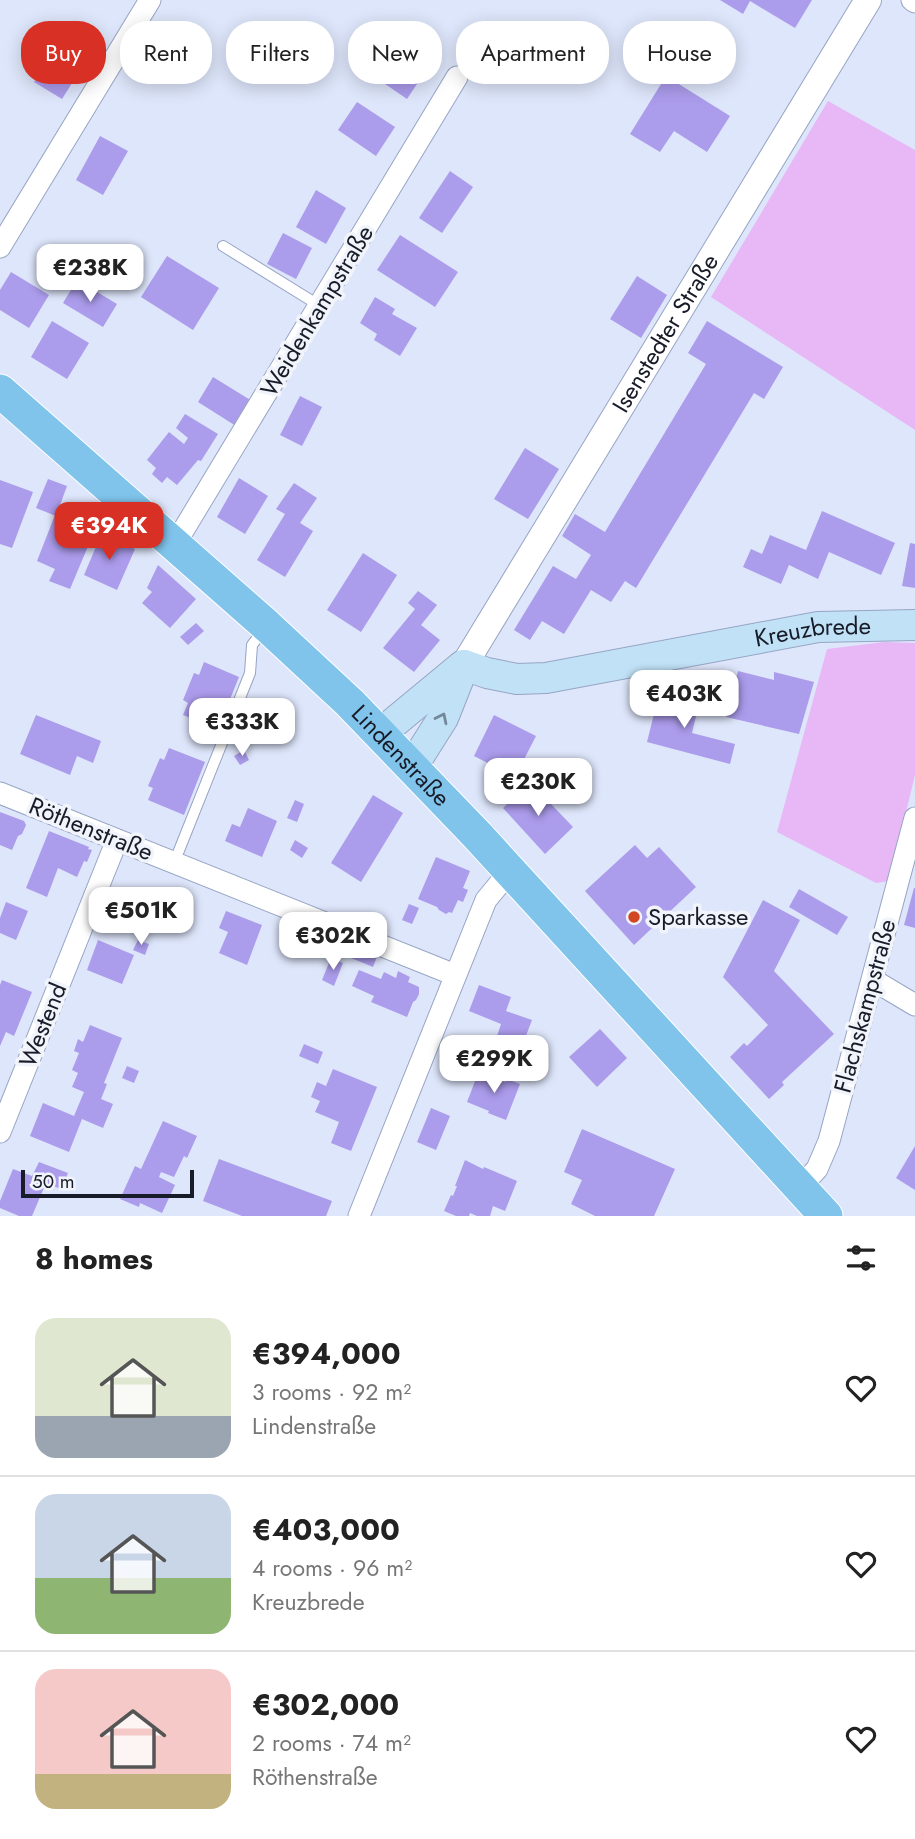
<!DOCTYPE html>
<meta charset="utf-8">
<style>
body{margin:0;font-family:Jost,sans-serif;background:#f6f6f6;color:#222;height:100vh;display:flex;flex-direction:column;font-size:26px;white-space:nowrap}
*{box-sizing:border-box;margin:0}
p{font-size:23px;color:#767676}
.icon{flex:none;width:38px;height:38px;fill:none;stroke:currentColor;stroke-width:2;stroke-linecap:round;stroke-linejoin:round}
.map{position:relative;height:1216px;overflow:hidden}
.sheet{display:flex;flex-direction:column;background:#fff;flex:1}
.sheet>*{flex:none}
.hud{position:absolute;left:21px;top:21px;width:873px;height:63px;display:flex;gap:14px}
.scale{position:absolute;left:21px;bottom:18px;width:173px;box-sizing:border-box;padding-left:7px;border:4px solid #181c28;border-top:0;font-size:19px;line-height:24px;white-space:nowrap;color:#181c28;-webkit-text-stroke:5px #f1f4fa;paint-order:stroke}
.price{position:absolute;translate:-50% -60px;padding:0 16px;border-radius:14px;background:#fff;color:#222;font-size:23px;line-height:46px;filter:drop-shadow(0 2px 4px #0008)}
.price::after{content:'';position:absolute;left:50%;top:42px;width:21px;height:16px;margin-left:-10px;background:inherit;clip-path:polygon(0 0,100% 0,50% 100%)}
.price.current{background:#d93025;color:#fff}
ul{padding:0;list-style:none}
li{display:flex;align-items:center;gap:21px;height:175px;padding:0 35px}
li+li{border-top:2px solid #e0e0e0}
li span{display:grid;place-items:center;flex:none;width:196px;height:140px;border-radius:21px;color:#555}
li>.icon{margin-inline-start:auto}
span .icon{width:84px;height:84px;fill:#fffc;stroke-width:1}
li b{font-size:30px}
h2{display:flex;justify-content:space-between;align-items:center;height:84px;padding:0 35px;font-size:30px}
.pill{padding:0 24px;border-radius:28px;background:#fff;box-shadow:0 4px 18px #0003;font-size:24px;line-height:63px}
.pill.current{background:#d93025;color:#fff}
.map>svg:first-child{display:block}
.green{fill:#e7b8f5}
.building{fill:#ac9cec}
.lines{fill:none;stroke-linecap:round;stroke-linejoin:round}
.service-casing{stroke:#97a5c4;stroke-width:12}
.minor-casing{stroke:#97a5c4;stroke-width:23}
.tertiary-casing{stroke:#97a5c4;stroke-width:28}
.secondary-casing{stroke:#97a5c4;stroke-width:32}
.primary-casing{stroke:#fff;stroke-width:35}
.service{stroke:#fff;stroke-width:10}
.minor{stroke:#fff;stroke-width:21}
.tertiary{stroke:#fff;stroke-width:26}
.secondary{stroke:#c0e1f6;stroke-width:30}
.primary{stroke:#80c4ec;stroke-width:33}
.oneway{stroke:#748899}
.poi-dot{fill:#d14724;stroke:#f1f4fa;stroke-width:2.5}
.labels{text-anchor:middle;stroke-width:7;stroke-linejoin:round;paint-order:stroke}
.street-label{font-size:24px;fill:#181c28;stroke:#f1f4fa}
.poi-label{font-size:24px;fill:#181c28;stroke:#f1f4fa;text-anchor:start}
</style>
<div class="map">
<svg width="915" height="1216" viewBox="0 0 915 1216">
<rect width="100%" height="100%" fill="#dee6fb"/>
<!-- green -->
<g class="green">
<polygon points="828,101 915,150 915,430 711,297"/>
<polygon points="884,642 915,643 915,775 889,881 876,883 777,832 827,649"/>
</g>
<!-- building -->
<g class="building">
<polygon points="720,0 812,0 795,28 750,1 743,14"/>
<polygon points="171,26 202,47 185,72 155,51"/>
<polygon points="68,28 96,45 62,99 34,82"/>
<polygon points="389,51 423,75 407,99 372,75"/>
<polygon points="666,76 730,116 707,152 674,131 660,152 630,134"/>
<polygon points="357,102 395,127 376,156 338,130"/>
<polygon points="100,136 128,151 103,195 76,180"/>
<polygon points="450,171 473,187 442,233 419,218"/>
<polygon points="316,190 346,208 326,244 296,227"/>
<polygon points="283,233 312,248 296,279 267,264"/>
<polygon points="400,235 458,272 435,307 377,270"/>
<polygon points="167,256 219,288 193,330 141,297"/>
<polygon points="11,272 49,295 29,328 0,310 0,290"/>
<polygon points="637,276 667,295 641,338 610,319"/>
<polygon points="77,280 117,304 103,327 63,303"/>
<polygon points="375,297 395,309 392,314 417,328 400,356 374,340 377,334 360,323"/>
<polygon points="52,321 89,343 67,379 31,357"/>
<polygon points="707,321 783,367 764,399 754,393 636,588 625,581 611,602 591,590 564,634 542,621 530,640 514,630 553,566 576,579 591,555 562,536 575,514 605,532 706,364 688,353"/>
<polygon points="213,377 252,401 236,426 198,402"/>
<polygon points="300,396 322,407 302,446 280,435"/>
<polygon points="185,414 218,434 201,461 198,460 177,485 167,477 162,483 152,474 156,468 147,460 169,432 184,444 188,438 176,428"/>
<polygon points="525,448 559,469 528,519 494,499"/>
<polygon points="239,478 268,496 245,534 217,517"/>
<polygon points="48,479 67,486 56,516 36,508"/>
<polygon points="0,480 33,492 12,548 0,544"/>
<polygon points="294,483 317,498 300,523 313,531 285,577 257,560 285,514 276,509"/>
<polygon points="822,511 895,543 881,575 829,552 818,579 789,565 781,584 743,567 751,549 762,554 770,535 806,550"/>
<polygon points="55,515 94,532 70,589 49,581 55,569 37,561"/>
<polygon points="101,535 135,549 117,590 84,575"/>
<polygon points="910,543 915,544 915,588 902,586"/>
<polygon points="363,553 397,575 361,632 327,610"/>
<polygon points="158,565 196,599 170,628 142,603 152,592 147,588"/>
<polygon points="418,591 437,605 421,625 440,640 414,672 383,648 415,609 408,603"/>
<polygon points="196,623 204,631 188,645 180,637"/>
<polygon points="204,662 239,677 218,729 183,715 188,703 183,700 194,673 199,675"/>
<polygon points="738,671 774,680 774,672 814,682 799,734 726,717"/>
<polygon points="659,693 699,704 692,733 735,744 730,764 647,742 655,710 650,709 654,694 659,695"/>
<polygon points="36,715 101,741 93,763 77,756 70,775 20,754"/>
<polygon points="494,715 536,736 515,777 474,756"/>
<polygon points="169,748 205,762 184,815 148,800 153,788 148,786 160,758 164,760"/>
<polygon points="244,750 249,760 240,765 234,756"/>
<polygon points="530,782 573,827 545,854 503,808"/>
<polygon points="373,795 403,813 361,882 331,863"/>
<polygon points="295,800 304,804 297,822 287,818"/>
<polygon points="248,808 277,821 262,857 225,841 232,824 240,827"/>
<polygon points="0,812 24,821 26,825 22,834 18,836 12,850 0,845"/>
<polygon points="49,831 89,847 88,849 92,850 87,862 84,861 77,877 58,868 47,897 26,888"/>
<polygon points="295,840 308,848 302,858 290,850"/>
<polygon points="635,845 647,858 659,847 696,887 634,945 585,891"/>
<polygon points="436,857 470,871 463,888 468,890 463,902 458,900 452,913 449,912 446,914 439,910 437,907 418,899"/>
<polygon points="914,888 915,888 915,928 904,925"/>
<polygon points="799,889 848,917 837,935 789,907"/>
<polygon points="763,900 800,920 774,971 834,1034 782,1082 784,1085 769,1099 730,1057 744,1043 747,1046 768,1025 723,977"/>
<polygon points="6,902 28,911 16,940 0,933 0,918"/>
<polygon points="409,904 419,908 412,924 402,920"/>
<polygon points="226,911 262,925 247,965 219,953 228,932 219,928"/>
<polygon points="98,940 134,955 122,984 87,970"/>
<polygon points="138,940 149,944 145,955 133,950"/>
<polygon points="357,946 378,954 373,967 351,958"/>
<polygon points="331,958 343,963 334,986 322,980"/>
<polygon points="359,970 381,979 384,972 396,978 398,971 410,977 408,982 419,987 419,994 416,1000 413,1002 407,1017 371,1002 374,996 352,986"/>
<polygon points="2,980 32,992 14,1036 6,1032 0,1046 0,985"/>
<polygon points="479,985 511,997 506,1011 532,1020 524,1041 510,1035 508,1040 497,1036 501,1024 469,1011"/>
<polygon points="90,1025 122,1038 104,1083 107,1084 101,1099 113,1104 103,1128 82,1119 69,1152 30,1136 43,1103 74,1116 84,1092 72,1087 78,1073 72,1070 79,1053 74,1051 78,1039 83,1042"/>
<polygon points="600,1029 627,1058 597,1087 569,1057"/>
<polygon points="304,1044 323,1052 318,1064 299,1056"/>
<polygon points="127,1066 139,1071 134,1083 122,1078"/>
<polygon points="333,1069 377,1087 351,1151 331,1143 339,1122 315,1112 320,1101 311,1097 317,1082 326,1086"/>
<polygon points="479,1071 505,1082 507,1079 520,1084 506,1120 488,1113 489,1111 467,1102"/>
<polygon points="431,1108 450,1116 436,1150 417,1142"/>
<polygon points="163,1121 197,1136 187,1158 184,1156 174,1177 161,1172 159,1177 175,1185 162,1213 140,1203 139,1207 120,1199 135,1166 141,1169"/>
<polygon points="582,1129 675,1169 654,1216 595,1216 571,1204 582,1180 564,1172"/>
<polygon points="915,1146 915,1190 896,1178"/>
<polygon points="219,1159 332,1201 326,1216 242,1216 203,1201"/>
<polygon points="465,1160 483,1169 484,1167 517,1181 505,1211 493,1206 490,1216 477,1216 470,1213 469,1216 456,1216 444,1211 451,1195 453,1196 457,1186 455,1186"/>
<polygon points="39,1162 68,1173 61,1189 46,1183 32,1216 19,1216 0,1208 0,1201 13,1169 32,1176"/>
</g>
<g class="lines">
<!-- service casing -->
<g class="service-casing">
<g id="service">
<polyline points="223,246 320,306"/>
<polyline points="174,863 250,673 252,645 265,628"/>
</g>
</g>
<!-- minor casing -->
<g class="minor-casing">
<g id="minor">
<polyline points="912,0 915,2"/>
<polyline points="0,247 150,0"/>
<polyline points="175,544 457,77"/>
<polyline points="0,793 455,975"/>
<polyline points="873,980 915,1005"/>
<polyline points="0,1132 117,840"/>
<polyline points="800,1187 817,1169 829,1141 915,818"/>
<polyline points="359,1216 486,900 510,871"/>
</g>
</g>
<!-- tertiary casing -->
<g class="tertiary-casing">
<g id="tertiary">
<path id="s1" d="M 464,665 L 868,0"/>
</g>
</g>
<!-- secondary casing -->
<g class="secondary-casing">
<g id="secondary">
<path id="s2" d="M 464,665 L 487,673 L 517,679 L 546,678 L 818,627 L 915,625"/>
<polyline points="380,734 461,667"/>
<polyline points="412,767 443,718 464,665"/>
</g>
</g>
<!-- primary casing -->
<g class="primary-casing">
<g id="primary">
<path id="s3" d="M 0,391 L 267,626 L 350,703 L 477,835 L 826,1216"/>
</g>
</g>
<!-- service -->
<use href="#service" class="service"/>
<!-- minor -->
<use href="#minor" class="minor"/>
<!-- tertiary -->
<use href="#tertiary" class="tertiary"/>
<!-- secondary -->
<use href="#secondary" class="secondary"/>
<!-- primary -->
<use href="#primary" class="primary"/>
</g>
<!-- one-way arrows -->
<defs><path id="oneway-chevron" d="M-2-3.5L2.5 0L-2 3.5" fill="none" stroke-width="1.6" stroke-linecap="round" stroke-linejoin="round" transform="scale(1.75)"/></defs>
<use class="oneway" href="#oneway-chevron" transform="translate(442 718) rotate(-64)"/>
<!-- markers -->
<circle class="poi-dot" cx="634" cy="917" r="7"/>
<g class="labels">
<!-- street labels -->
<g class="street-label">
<text transform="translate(317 311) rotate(-59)" y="8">Weidenkampstraße</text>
<text dy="8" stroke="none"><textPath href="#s1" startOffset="388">Isenstedter Straße</textPath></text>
<text dy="8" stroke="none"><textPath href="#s2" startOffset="355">Kreuzbrede</textPath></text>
<text dy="8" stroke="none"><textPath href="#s3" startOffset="542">Lindenstraße</textPath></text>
<text transform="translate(91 829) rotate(22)" y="8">Röthenstraße</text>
<text transform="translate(865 1006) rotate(-75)" y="8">Flachskampstraße</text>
<text transform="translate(43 1025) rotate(-68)" y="8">Westend</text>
</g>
<!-- poi labels -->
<g class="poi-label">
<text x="648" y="925">Sparkasse</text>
</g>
</g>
</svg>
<div class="scale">50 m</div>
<b class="price" style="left:90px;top:304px">€238K</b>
<b class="price current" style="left:109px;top:562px">€394K</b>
<b class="price" style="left:684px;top:730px">€403K</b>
<b class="price" style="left:242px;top:758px">€333K</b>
<b class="price" style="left:538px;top:818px">€230K</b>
<b class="price" style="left:141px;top:947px">€501K</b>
<b class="price" style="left:333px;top:972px">€302K</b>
<b class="price" style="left:494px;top:1095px">€299K</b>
<div class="hud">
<a class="pill current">Buy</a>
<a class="pill">Rent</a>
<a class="pill">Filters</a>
<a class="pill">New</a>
<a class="pill">Apartment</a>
<a class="pill">House</a>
</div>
</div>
<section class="sheet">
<h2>8 homes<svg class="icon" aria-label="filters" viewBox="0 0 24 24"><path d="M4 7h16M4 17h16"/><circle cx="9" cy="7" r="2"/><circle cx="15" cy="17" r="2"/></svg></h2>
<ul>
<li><span style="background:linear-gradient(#dfe7d0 70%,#9aa5b1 0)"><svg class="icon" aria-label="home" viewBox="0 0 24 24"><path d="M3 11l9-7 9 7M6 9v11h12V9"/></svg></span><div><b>€394,000</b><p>3 rooms · 92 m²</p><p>Lindenstraße</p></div><svg class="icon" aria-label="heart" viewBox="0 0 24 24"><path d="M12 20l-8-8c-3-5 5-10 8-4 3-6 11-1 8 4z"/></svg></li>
<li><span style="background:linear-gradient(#c9d6e8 60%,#8fb573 0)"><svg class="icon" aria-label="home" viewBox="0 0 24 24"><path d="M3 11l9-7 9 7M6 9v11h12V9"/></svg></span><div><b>€403,000</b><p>4 rooms · 96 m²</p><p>Kreuzbrede</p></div><svg class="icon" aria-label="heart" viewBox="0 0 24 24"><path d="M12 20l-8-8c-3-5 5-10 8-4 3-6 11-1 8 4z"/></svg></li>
<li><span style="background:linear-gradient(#f6c9c9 75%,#c2b280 0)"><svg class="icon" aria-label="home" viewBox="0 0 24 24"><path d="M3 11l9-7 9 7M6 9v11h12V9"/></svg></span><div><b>€302,000</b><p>2 rooms · 74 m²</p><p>Röthenstraße</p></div><svg class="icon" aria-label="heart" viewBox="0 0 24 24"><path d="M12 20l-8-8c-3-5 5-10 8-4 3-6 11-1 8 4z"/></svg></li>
</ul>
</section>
